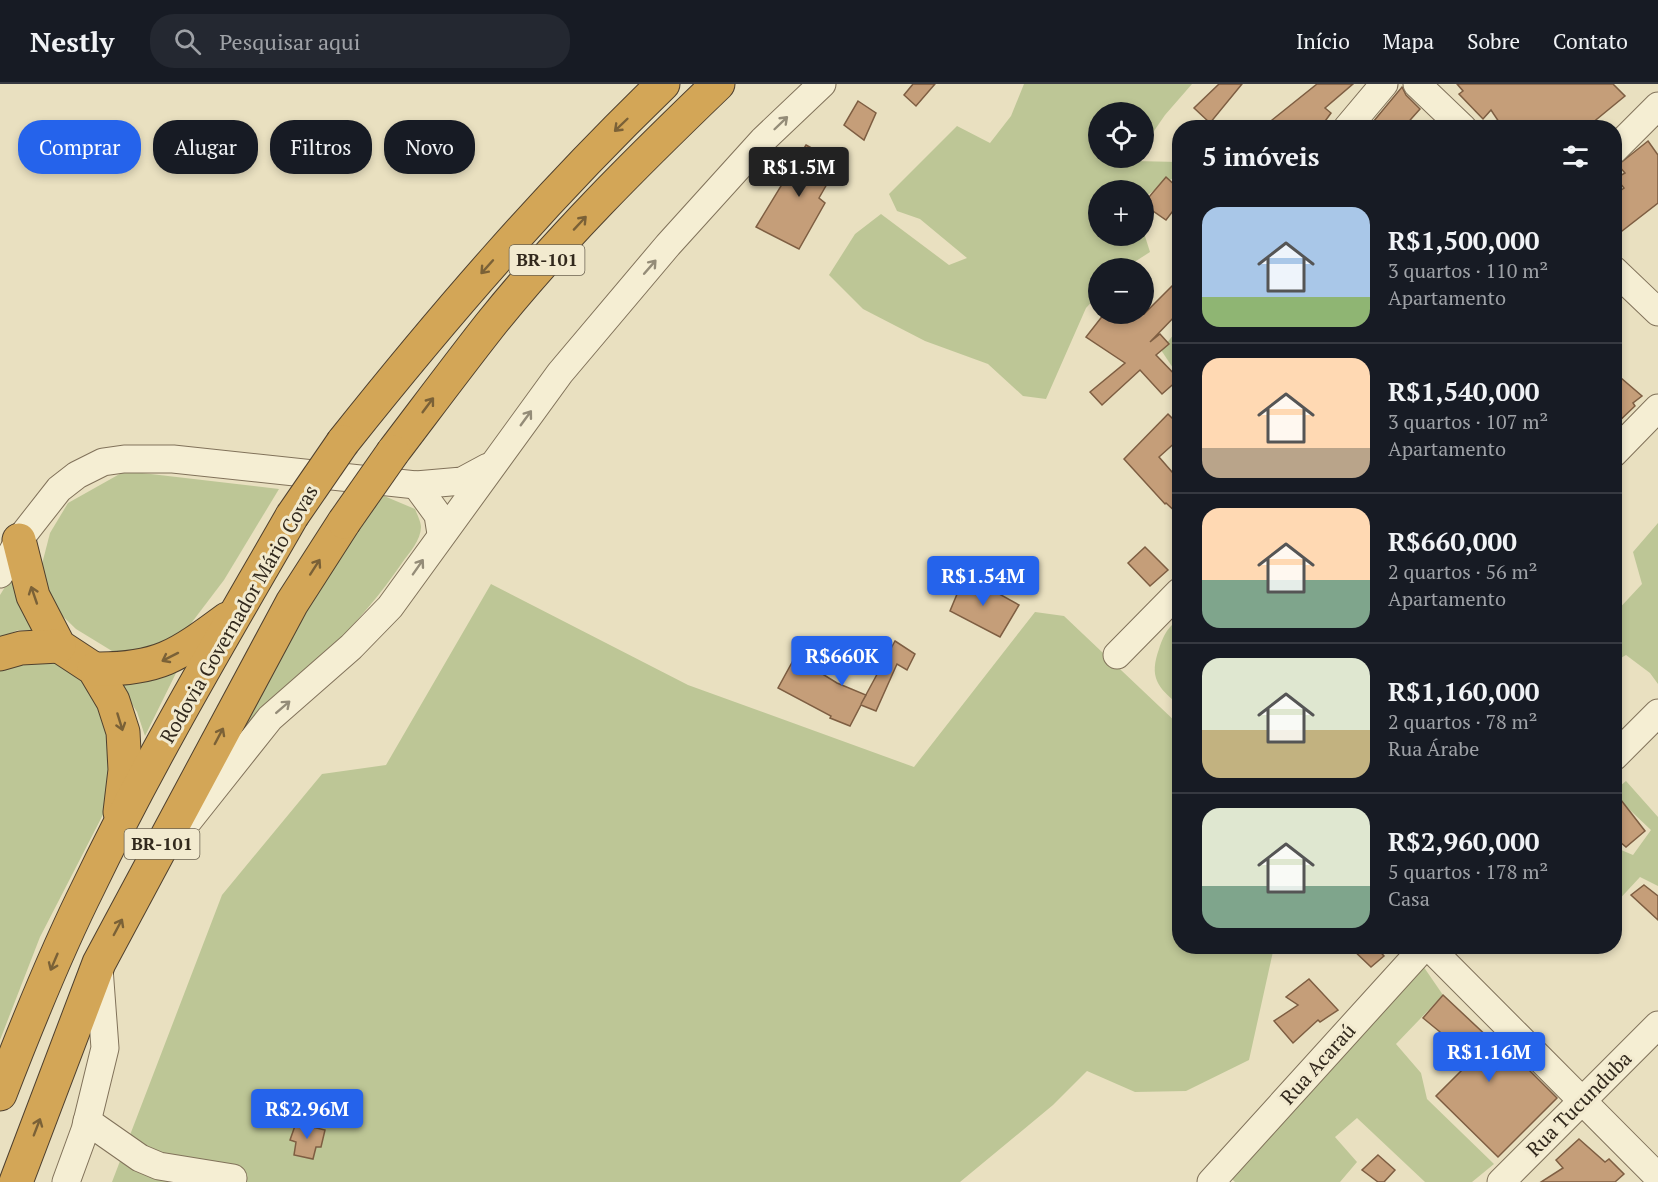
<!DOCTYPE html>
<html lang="pt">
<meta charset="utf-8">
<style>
body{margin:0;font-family:"PT Serif",serif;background:#242831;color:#f1f3f6;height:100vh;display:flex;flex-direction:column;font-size:22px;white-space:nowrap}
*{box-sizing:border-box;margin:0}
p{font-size:20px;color:#9ea1a6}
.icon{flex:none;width:33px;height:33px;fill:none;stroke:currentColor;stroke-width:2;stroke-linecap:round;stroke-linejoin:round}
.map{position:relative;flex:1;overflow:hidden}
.details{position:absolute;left:1172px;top:36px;width:450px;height:834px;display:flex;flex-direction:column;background:#171b24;border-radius:24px;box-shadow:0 3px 9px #0003}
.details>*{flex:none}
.hud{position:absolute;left:18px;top:36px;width:570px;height:54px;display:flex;gap:12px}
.controls{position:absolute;left:1088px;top:18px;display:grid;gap:12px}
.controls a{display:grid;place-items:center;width:66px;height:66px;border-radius:50%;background:#171b24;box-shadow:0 3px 9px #0003;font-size:30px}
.price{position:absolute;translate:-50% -51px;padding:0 14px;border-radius:6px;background:#2563eb;color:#fff;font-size:20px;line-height:39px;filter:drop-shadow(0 2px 3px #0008)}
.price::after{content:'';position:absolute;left:50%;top:36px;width:18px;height:14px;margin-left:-9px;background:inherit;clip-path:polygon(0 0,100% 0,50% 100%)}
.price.current{background:#222;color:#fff}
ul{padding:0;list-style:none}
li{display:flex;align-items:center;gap:18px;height:150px;padding:0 30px}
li+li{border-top:2px solid #363941}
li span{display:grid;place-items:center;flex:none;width:168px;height:120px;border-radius:18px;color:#555}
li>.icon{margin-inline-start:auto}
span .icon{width:72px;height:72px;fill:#fffc;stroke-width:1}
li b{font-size:26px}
h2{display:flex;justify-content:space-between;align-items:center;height:72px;padding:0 30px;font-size:26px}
.chip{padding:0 21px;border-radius:24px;background:#171b24;box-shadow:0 3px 9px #0003;font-size:21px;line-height:54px}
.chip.current{background:#2563eb;color:#fff}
header{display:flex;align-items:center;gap:36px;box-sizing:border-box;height:84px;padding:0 30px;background:#171b24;border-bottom:2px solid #363941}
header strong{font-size:28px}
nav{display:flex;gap:33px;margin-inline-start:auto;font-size:21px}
.search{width:420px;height:54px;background:#242831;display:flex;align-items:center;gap:15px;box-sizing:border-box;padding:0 21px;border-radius:24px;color:#9ea1a6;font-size:22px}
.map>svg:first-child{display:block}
.green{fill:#bdc696}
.building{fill:#c59e79;stroke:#7e5e42;stroke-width:1.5}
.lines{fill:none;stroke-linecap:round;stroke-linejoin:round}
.minor-casing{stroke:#81725a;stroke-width:29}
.highway-casing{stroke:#4f402e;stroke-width:35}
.minor{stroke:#f5eed3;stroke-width:27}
.highway{stroke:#d3a657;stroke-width:33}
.highway-bridge-casing{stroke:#4f402e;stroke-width:35;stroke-linecap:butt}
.highway-bridge{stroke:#d3a657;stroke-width:33}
.oneway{stroke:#948c78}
.oneway2{stroke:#7a6137}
.labels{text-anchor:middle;stroke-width:6;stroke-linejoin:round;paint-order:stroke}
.shield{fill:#f2eacf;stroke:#6c6352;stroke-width:1.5}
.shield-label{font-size:18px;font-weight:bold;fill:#32291d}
.street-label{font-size:20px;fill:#32291d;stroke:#f2eacf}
</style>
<header>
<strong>Nestly</strong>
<div class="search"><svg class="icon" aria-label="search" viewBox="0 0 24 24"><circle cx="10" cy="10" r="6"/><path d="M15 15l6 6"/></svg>Pesquisar aqui</div>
<nav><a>Início</a><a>Mapa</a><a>Sobre</a><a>Contato</a></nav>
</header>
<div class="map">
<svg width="1658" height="1098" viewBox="0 0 1658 1098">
<rect width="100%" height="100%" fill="#e9e0c0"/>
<!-- green -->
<g class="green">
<polygon points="1024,0 1192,0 1165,31 1143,63 1143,28 1098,28 1098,74 1136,74 1134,77 1179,78 1179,90 1143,114 1143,106 1098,106 1098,152 1143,152 1143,146 1150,168 1125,184 1098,184 1098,211 1086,224 1046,315 1023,312 988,280 925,257 863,225 829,191 855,150 881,130 949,181 967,174 920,135 897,127 889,110 957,42 990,59 1011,32"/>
<polygon points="1179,244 1179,293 1161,266"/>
<polygon points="125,387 279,405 224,496 180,554 141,573 112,567 76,545 49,519 41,484 50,449 68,419"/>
<path d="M 377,409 L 415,425 C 417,430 421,438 421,443 C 421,456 409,469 402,479 C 355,548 293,603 229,655 Z"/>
<polygon points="1658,439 1658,600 1650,589 1626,571 1614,578 1614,530 1642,500 1633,468"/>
<polygon points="15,487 44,547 18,546 0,554 0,511"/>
<polygon points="491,500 688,601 914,683 1035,528 1064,532 1179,641 1179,862 1274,863 1249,976 1186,1007 1135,1008 1087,987 1053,1021 960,1098 112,1098 222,811 322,690 386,681"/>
<path d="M 1179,534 L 1179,621 C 1157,603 1149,593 1159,565 C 1164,550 1167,545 1179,534 Z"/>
<polygon points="36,574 68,583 97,607 117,665 109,719 40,853 0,956 0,583"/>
<polygon points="178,585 145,652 137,628 120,601 126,598"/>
<polygon points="1626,697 1658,733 1658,802 1640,793 1614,821 1614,763 1633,771 1651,746 1614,711 1614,707"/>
<polygon points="1421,879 1443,911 1396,960 1421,989 1427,1015 1494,1080 1472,1098 1425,1098 1357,1034 1335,1053 1357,1078 1340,1098 1235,1098 1229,1092"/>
</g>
<!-- building -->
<g class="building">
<polygon points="913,0 935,0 916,22 904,11"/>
<polygon points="1219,0 1242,0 1210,39 1194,24"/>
<polygon points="1317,0 1353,0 1325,24 1331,29 1320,44 1310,37 1303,44 1262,44"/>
<polygon points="1457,0 1613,0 1625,12 1586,44 1503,44 1491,26 1483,35 1459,10 1463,7"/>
<polygon points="1402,3 1406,11 1420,25 1403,44 1368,44"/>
<polygon points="858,17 876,29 864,56 844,41"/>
<polygon points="1648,57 1658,71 1658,119 1622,147 1614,138 1614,111 1624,104 1616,94 1625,89 1618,81"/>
<polygon points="806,61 839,79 819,114 825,119 799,165 756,143"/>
<polygon points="1166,93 1179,105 1179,119 1166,136 1143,120"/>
<polygon points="1179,195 1179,228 1150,258 1160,250 1169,260 1156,271 1179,295 1162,310 1140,286 1102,321 1090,308 1125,279 1086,253 1104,230 1144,230"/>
<polygon points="1614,288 1642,312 1633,319 1635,322 1614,342"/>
<polygon points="1168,330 1179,341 1179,355 1159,373 1179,396 1179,431 1166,419 1165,420 1124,375"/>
<polygon points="1145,463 1168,486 1150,502 1128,479"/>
<polygon points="965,491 1019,521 1000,553 950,527"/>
<polygon points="895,557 915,570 907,586 897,580 876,627 861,621 850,642 830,634 831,632 778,604 795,573 837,599 866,611 861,620"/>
<polygon points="1614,707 1645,747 1626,763 1614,753"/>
<polygon points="1644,801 1658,812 1658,836 1631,811"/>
<polygon points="1349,862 1375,862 1384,872 1371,883"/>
<polygon points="1309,895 1338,926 1320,938 1318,936 1293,959 1274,937 1298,921 1286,913"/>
<polygon points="1443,911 1492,957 1496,953 1557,1014 1498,1073 1436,1012 1473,975 1423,934"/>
<polygon points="296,1039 325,1046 321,1063 316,1063 313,1075 294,1071 296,1058 290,1056"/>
<polygon points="1579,1055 1605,1078 1609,1075 1624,1090 1615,1098 1541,1098 1563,1084 1556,1076"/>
<polygon points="1378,1071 1395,1086 1384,1098 1378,1098 1362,1086"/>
</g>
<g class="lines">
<!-- minor casing -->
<g class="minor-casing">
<g id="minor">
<polyline points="1417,0 1463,44"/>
<polyline points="1347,44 1384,0"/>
<polyline points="1614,66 1658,22"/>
<polyline points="1614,186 1658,228"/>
<polyline points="1614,369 1658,324"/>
<polyline points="416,401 438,431 441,450"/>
<polyline points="0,490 19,456 59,405 77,391 103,378 124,375 173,375 416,401 462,397 488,383"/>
<polyline points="1117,571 1179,508"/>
<polyline points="1614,673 1658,629"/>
<polyline points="189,736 270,634 351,563 390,523 560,289 668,161 763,56 822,0"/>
<polyline points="1428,862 1658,1093"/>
<polyline points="87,1037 140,1074 159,1082 233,1094"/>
<polyline points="66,1098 85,1046 105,964 99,884"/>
<polyline points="1211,1098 1425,862"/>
<polyline points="1501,1098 1658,941"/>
</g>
</g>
<!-- highway casing -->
<g class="highway-casing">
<g id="highway">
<path d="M 343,358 C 444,231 546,113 663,0"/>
<path d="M 393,368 C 425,326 457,283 490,241 C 559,155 638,77 718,0"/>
<polyline points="19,456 33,512 59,562 94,585 113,617 123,648 125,686 120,728"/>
<polyline points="0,570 21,564 59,562"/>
<path d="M 94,585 C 158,586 177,572 227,535"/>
<path d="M 0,1010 C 27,940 55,870 89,802 C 150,675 222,554 292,432"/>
<polyline points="16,1098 99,879 292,519 344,438"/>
</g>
</g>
<!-- minor -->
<use href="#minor" class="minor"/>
<!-- highway -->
<use href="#highway" class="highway"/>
<!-- highway-bridge casing -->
<g class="highway-bridge-casing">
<g id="highway-bridge">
<polyline points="292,432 343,358"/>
<polyline points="344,438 393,368"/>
</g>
</g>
<!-- highway-bridge -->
<use href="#highway-bridge" class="highway-bridge"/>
</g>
<!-- one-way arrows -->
<defs><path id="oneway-shaft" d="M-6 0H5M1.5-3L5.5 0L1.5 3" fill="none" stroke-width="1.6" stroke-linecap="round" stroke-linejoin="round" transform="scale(1.5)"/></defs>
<g class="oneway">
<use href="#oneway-shaft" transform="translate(781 39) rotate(-44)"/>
<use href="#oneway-shaft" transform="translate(650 183) rotate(-49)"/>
<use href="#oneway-shaft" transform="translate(526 334) rotate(-54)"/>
<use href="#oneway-shaft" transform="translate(418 483) rotate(-55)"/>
<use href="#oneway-shaft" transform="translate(283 623) rotate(-41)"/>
</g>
<g class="oneway2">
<use href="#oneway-shaft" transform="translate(621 41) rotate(136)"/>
<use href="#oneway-shaft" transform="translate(580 139) rotate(-47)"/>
<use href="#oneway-shaft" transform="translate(487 183) rotate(132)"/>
<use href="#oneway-shaft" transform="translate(428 321) rotate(-53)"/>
<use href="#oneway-shaft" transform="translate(315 483) rotate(-57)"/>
<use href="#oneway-shaft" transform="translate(34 511) rotate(-109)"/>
<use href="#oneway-shaft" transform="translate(170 573) rotate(153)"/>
<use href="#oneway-shaft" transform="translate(120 638) rotate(73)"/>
<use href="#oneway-shaft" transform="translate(219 652) rotate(-62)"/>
<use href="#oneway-shaft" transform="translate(118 843) rotate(-62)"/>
<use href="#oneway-shaft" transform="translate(54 878) rotate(113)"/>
<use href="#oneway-shaft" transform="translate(37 1043) rotate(-69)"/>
</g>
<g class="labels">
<!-- shield labels -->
<g class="shield">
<rect x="509.5" y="161" width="75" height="30" rx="4.5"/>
<rect x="124.5" y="745" width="75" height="30" rx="4.5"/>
</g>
<g class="shield-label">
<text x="547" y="182">BR-101</text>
<text x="162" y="766">BR-101</text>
</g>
<!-- street labels -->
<g class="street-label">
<text transform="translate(239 530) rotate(-60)" y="7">Rodovia Governador Mário Covas</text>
<text transform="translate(1318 980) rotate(-48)" y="7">Rua Acaraú</text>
<text transform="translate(1579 1020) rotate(-45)" y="7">Rua Tucunduba</text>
</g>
</g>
</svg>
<div class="controls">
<a><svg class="icon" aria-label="locate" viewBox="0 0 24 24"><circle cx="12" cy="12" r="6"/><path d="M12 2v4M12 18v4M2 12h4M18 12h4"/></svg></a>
<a>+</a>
<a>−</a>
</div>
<b class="price current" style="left:799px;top:114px">R$1.5M</b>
<b class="price" style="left:983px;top:523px">R$1.54M</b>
<b class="price" style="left:842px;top:603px">R$660K</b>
<b class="price" style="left:1489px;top:999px">R$1.16M</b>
<b class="price" style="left:307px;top:1056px">R$2.96M</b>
<div class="hud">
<a class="chip current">Comprar</a>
<a class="chip">Alugar</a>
<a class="chip">Filtros</a>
<a class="chip">Novo</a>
</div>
<section class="details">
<h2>5 imóveis<svg class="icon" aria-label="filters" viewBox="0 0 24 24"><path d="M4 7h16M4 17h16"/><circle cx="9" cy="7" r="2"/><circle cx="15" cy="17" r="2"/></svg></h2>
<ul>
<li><span style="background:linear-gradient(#a9c7e8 75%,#8fb573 0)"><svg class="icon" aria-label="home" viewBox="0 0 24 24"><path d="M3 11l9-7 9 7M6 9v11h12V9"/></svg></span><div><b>R$1,500,000</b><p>3 quartos · 110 m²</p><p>Apartamento</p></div></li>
<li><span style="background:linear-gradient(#ffd9b3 75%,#b9a48a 0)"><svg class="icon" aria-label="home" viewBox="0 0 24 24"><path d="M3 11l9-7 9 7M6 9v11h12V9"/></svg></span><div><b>R$1,540,000</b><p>3 quartos · 107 m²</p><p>Apartamento</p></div></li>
<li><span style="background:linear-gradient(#ffd9b3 60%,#7fa58c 0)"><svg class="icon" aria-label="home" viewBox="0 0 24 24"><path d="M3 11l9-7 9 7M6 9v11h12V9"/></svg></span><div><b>R$660,000</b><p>2 quartos · 56 m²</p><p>Apartamento</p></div></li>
<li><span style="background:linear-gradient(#dfe7d0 60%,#c2b280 0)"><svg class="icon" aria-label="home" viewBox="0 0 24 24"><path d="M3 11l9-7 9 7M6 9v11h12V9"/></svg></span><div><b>R$1,160,000</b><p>2 quartos · 78 m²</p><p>Rua Árabe</p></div></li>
<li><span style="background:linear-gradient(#dfe7d0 65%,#7fa58c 0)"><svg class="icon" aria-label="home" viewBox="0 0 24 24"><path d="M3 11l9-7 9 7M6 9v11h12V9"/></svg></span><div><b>R$2,960,000</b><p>5 quartos · 178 m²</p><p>Casa</p></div></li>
</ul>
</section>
</div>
